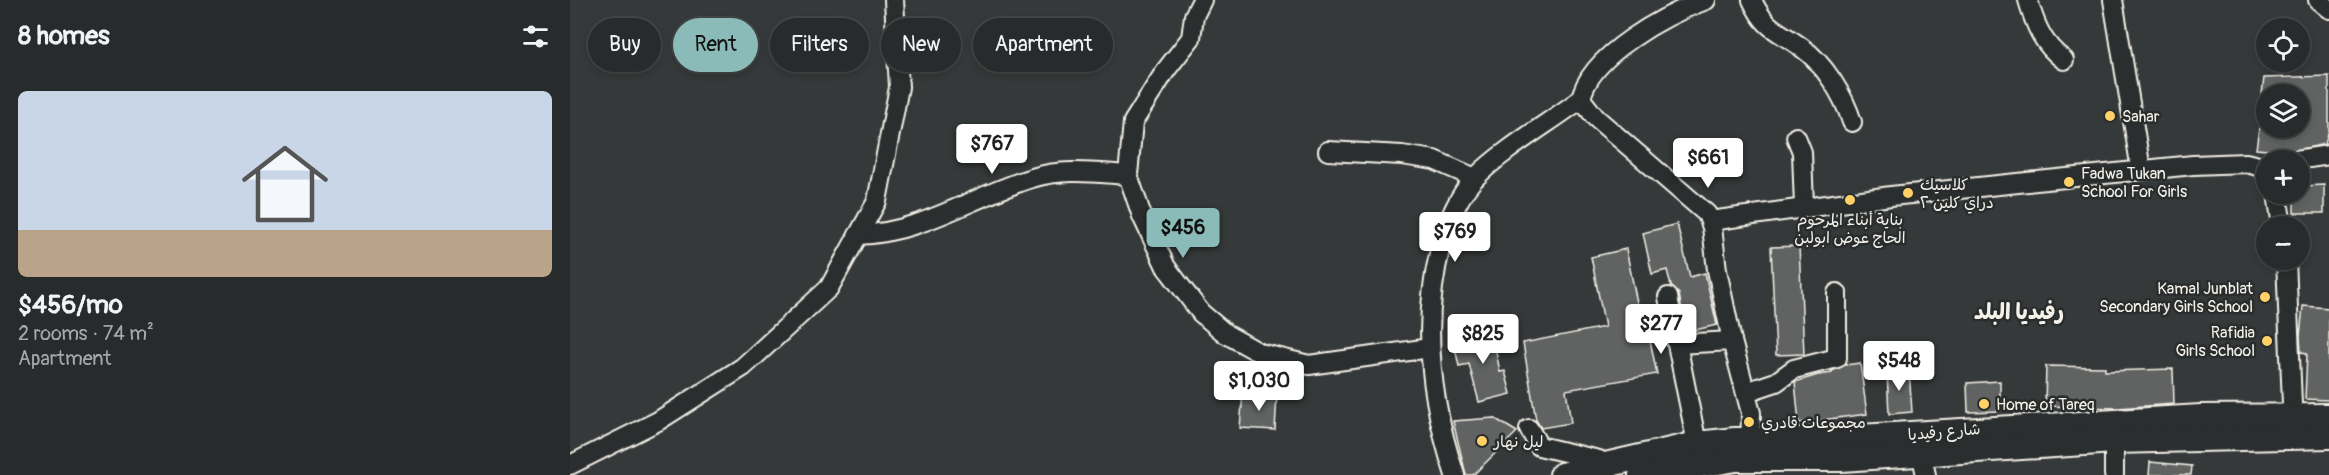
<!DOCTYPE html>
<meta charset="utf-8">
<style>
body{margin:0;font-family:Pangolin,"Playpen Sans Arabic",sans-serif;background:#343737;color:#f1f3f6;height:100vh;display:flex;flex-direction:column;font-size:22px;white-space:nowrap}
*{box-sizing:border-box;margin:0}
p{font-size:20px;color:#a5a7a9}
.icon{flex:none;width:33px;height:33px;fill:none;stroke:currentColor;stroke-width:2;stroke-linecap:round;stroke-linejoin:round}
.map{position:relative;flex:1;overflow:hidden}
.sheet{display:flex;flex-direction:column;background:#282b2b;width:570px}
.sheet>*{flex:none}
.hud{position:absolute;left:18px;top:18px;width:570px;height:54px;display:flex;gap:12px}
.buttons{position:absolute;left:1686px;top:18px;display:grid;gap:12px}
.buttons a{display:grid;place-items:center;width:54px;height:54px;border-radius:50%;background:#282b2b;box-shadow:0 3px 9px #0003,0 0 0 2px #444747;font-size:30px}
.price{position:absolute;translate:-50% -51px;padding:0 14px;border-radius:6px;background:#fff;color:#222;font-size:20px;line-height:39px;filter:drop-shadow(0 2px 3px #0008)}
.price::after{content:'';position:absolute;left:50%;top:36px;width:18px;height:14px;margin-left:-9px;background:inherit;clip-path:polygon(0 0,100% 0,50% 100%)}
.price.selected{background:#8bbbb9;color:#111}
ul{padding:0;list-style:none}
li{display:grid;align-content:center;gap:12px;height:318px;padding:0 18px}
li+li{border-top:2px solid #444747}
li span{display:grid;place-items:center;height:186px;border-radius:9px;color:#555}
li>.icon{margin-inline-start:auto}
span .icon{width:108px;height:108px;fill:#fffc;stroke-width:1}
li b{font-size:26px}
h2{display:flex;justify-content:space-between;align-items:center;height:72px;padding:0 18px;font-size:26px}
.pill{padding:0 21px;border-radius:27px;background:#282b2b;box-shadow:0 3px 9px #0003,0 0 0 2px #444747;font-size:21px;line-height:54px}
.pill.selected{background:#8bbbb9;color:#111}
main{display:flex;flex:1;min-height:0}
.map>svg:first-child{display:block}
.building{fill:#616362;stroke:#f4f1e8;stroke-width:1.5}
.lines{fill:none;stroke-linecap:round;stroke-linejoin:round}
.minor-casing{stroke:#f4f1e8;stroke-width:22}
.major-casing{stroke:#f4f1e8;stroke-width:28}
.minor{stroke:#2a2d2e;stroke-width:18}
.major{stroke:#2a2d2e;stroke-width:24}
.poi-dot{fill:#ffd166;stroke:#2a2d2e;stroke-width:2}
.labels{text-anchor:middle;stroke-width:5;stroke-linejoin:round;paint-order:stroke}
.poi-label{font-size:16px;fill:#f4f1e8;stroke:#2a2d2e;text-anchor:start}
.street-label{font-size:16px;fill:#f4f1e8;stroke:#2a2d2e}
.district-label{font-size:22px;font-weight:bold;fill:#f4f1e8;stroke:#2a2d2e}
</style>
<main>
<section class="sheet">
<h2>8 homes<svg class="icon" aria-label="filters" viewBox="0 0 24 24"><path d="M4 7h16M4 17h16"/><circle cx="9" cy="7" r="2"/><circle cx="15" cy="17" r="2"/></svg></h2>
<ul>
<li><span style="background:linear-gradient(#c9d6e8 75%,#b9a48a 0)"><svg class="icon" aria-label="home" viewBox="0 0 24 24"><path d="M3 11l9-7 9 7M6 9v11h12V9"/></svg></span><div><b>$456/mo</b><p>2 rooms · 74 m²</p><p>Apartment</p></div></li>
</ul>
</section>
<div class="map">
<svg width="1759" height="475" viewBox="0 0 1759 475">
<rect width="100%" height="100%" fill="#363939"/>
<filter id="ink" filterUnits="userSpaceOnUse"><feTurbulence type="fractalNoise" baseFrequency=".0167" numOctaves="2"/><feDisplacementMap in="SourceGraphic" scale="12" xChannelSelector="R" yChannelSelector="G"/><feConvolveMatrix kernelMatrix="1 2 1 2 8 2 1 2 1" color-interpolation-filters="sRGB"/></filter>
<g filter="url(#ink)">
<!-- building -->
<g class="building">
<polygon points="1759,76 1759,131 1755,144 1719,152 1686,149 1689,128 1730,128 1730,94 1692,94 1694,78"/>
<polygon points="1754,185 1754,213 1724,213 1724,194 1730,194 1730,186"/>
<polygon points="1107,224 1120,277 1135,273 1147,325 1116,332 1109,294 1101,286 1097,270 1082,274 1073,233"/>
<polygon points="1229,246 1234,354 1206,355 1201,247"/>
<polygon points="1056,249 1070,317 1075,316 1087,374 996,390 1001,423 971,428 966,420 953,343 1035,327 1021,257"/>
<polygon points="1733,306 1759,308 1759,400 1735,399 1737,353 1731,352 1730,336"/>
<polygon points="922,331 930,372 935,371 941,394 909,402 899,364 889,366 883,339"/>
<polygon points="1290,363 1297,414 1229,423 1225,382 1248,375 1262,373 1262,371 1275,365"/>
<polygon points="1476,366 1535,367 1535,371 1603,369 1604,404 1547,408 1475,406"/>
<polygon points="1339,370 1342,412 1319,414 1317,372"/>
<polygon points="1430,381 1430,411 1398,412 1397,383"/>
<polygon points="673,393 707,395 705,430 670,428"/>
<polygon points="924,418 947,432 903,475 896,475 883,421"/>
<polygon points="1580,462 1622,466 1621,475 1579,475"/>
</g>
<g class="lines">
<!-- minor casing -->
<g class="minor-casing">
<g id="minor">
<polyline points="632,0 624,16 621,38 596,70 563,122 558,175 572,216 596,267 631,313 656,334 690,353 739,365 860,348"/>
<path d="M 1136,0 C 1097,14 1019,55 1011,99 L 1026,118 L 1137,214 L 1142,227 L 1147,270 L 1162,341 L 1181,413 L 1180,451"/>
<path d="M 1182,0 C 1196,30 1206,29 1231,47 C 1254,63 1274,96 1282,122"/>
<path d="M 1458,0 C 1465,25 1473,45 1494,60"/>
<polyline points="1543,0 1571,170"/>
<polyline points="1748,0 1759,9"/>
<polyline points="1226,137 1232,152 1234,207"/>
<polyline points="758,151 832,155 864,160 905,178"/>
<polyline points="1726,160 1759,155"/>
<polyline points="1707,194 1712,226"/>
<polyline points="1140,221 1321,196 1623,165 1676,163 1688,166 1696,172"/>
<path d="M 288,235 C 352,233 403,196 462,178 C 494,168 526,173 558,175"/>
<polyline points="1716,260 1723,428"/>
<polyline points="1098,297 1107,344"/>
<polyline points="1176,392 1206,382 1224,369 1267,358 1267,293"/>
<polyline points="959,429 969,446 1029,460 1034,464"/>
<polyline points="1544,441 1544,475"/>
<polyline points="1127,444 1107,344 1162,341"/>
<polyline points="1351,452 1356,475"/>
<polyline points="0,465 88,421 173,367 259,288 307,201 329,87 324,0"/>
<path d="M 885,475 C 860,400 851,319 872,242 C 879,219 888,196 905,178 C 931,151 979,123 1011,99"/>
</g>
</g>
<!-- major casing -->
<g class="major-casing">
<g id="major">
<polyline points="992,475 1127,444 1165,440 1239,440 1631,417 1759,416"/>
<polyline points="1071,475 1166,459 1271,459 1544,441 1759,436"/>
</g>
</g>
<!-- minor -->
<use href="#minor" class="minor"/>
<!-- major -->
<use href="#major" class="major"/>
</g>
</g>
<!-- markers -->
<g class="poi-dot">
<circle cx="1540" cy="116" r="6"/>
<circle cx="1499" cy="182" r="6"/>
<circle cx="1338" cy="193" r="6"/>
<circle cx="1280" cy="200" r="6"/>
<circle cx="1695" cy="297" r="6"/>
<circle cx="1697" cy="341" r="6"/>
<circle cx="1414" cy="404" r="6"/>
<circle cx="1179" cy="422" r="6"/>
<circle cx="912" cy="441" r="6"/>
</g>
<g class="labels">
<!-- poi labels -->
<g class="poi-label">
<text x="1552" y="122">Sahar</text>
<text x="1511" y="179">Fadwa Tukan<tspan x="1511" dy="18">School For Girls</tspan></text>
<text x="1350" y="190">كلاسيك<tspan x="1350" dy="18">دراي كلين ٢</tspan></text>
<text x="1280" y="225" text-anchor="middle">بناية أبناء المرحوم<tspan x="1280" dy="18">الحاج عوض ابولبن</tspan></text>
<text x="1683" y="294" text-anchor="end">Kamal Junblat<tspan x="1683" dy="18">Secondary Girls School</tspan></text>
<text x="1685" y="338" text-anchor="end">Rafidia<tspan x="1685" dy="18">Girls School</tspan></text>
<text x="1426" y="410">Home of Tareq</text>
<text x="1191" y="428">مجموعات قادري</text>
<text x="924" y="447">ليل نهار</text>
</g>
<!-- street labels -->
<g class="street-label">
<text transform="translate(1374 431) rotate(-5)" y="6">شارع رفيديا</text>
</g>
<!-- district labels -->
<g class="district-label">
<text x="1449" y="319">رفيديا البلد</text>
</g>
</g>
</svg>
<div class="buttons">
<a><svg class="icon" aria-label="locate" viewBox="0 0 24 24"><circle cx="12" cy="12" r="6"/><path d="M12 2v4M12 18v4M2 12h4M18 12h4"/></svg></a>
<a><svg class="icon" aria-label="layers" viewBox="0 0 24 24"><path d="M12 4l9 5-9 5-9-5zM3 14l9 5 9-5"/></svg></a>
<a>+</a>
<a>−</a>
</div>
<b class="price" style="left:422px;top:175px">$767</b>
<b class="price" style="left:1138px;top:189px">$661</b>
<b class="price selected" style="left:613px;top:259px">$456</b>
<b class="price" style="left:885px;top:263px">$769</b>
<b class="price" style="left:1091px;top:355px">$277</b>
<b class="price" style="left:913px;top:365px">$825</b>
<b class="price" style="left:1329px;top:392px">$548</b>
<b class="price" style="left:689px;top:412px">$1,030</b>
<div class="hud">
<a class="pill">Buy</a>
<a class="pill selected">Rent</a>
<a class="pill">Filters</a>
<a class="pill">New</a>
<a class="pill">Apartment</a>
</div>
</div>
</main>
